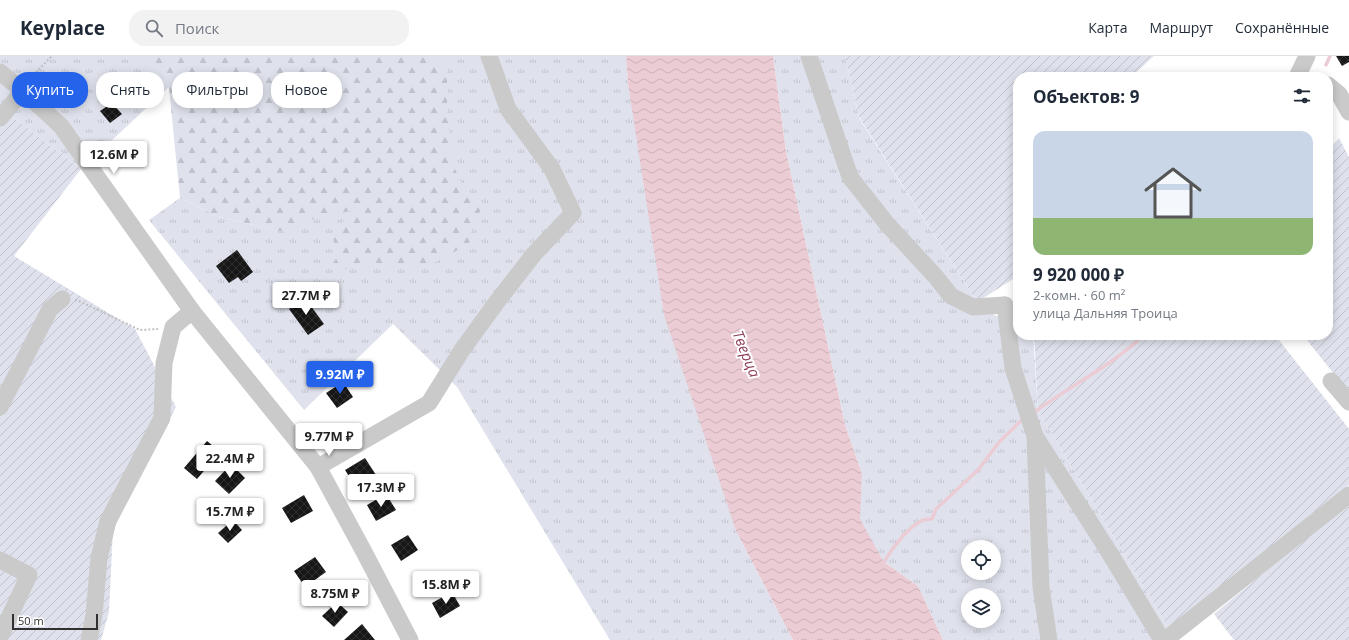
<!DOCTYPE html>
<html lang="ru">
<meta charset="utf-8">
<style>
body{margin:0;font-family:"Open Sans",sans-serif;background:#f2f2f3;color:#1f2937;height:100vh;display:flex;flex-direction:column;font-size:15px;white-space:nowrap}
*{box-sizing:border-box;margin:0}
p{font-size:13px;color:#747a83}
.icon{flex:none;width:22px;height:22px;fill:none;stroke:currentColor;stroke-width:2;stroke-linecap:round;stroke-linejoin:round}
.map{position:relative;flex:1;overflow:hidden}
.panel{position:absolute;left:1013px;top:16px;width:320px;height:268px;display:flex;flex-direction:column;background:#fff;border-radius:16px;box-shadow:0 2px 10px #0003}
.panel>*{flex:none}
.guide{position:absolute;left:12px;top:16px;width:380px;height:36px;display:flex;gap:8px}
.fabs{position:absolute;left:961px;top:484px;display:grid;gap:8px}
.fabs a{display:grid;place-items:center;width:40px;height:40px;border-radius:50%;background:#fff;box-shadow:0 2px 10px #0003;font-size:20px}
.scale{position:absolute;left:12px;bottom:10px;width:86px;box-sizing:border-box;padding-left:4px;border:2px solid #303030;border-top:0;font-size:11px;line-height:14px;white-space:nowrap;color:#303030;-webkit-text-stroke:3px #fff;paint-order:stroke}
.price{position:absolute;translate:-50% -34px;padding:0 9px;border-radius:4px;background:#fff;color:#222;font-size:13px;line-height:26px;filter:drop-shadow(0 1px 2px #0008)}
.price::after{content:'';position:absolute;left:50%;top:24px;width:12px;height:9px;margin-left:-6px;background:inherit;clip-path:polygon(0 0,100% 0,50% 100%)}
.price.current{background:#2563eb;color:#fff}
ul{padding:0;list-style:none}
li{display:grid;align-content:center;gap:8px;height:212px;padding:0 20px}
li+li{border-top:1px solid #e0e1e3}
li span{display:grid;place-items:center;height:124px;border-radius:12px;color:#555}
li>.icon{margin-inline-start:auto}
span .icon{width:72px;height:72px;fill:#fffc;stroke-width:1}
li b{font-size:17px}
h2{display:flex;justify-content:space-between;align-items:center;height:48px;padding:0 20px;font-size:17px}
.tag{padding:0 14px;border-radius:16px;background:#fff;box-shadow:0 2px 10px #0003;font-size:14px;line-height:36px}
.tag.current{background:#2563eb;color:#fff}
header{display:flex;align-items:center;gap:24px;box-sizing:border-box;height:56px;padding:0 20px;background:#fff;border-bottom:1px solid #e0e1e3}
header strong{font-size:19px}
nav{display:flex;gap:22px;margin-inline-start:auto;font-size:14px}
.search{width:280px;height:36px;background:#f2f2f3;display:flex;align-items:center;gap:10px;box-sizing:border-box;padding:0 14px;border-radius:16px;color:#747a83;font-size:15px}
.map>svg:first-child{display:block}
.grass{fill:url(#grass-tufts);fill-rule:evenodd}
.forest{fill:url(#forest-firs)}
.garden{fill:url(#garden-furrows)}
.water{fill:url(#water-waves)}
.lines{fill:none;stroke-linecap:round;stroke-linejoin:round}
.stream{stroke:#ebccd5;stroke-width:3.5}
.building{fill:url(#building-cross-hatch)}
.path{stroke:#c0c0c0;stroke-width:2;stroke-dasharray:2 2;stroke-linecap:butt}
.minor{stroke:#cacaca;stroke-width:17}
.labels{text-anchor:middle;stroke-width:4;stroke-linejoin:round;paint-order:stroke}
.water-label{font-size:15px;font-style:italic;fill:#8f4059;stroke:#fff}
</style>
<header>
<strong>Keyplace</strong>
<div class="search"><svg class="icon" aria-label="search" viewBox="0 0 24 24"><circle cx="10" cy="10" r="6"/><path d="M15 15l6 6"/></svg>Поиск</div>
<nav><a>Карта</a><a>Маршрут</a><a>Сохранённые</a></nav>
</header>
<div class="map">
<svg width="1349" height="584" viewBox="0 0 1349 584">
<defs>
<pattern id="grass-tufts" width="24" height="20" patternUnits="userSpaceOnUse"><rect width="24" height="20" fill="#dfe2ec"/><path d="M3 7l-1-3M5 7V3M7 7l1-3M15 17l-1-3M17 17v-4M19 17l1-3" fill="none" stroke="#c0c2cb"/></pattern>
<pattern id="forest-firs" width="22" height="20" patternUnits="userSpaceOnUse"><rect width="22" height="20" fill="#dfe2ec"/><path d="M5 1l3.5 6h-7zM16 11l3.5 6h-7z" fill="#c0c2cb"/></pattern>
<pattern id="garden-furrows" width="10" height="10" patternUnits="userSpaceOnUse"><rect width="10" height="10" fill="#dfe2ec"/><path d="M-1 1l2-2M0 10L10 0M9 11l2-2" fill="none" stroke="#c0c2cb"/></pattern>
<pattern id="water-waves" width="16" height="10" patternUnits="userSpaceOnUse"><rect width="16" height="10" fill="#ebccd5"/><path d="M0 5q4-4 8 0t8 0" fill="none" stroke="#cab0b7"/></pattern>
<pattern id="building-cross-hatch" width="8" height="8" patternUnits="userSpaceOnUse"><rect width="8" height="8" fill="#171717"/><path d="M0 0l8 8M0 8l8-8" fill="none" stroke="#303030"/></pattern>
</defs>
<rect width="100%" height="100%" fill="#fff"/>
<!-- grass -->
<g class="grass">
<polygon points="0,0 141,0 169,31 81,113 0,51"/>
<polygon points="353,0 626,0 628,28 736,475 793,584 610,584 457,331 393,268 304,354 149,164 180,142 217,160 283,176"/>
<path d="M 773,0 L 845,0 L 859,62 L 977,246 L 996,260 L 1010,258 L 1018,254 L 1018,279 L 1033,279 L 1038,355 L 1169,573 L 1160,584 L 943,584 L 918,530 L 884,506 L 859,463 L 862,418 L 845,369 L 786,95 ZM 968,491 L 994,491 L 994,517 L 968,517 ZM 968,539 L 994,539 L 994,565 L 968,565 Z"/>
</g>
<!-- forest -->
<polygon class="forest" points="141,0 438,0 447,14 447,60 455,113 465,134 484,151 473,164 469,188 428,210 329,213 346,188 336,190 332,181 351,155 318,161 283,176 217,160 180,142 169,32"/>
<!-- garden -->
<g class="garden">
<polygon points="845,0 1154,0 1131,21 1018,21 1018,220 977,246 859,61"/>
<polygon points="0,51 81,113 14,200 135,273 176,351 113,473 109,556 101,584 0,584"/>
<polygon points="1339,82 1349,101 1349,337 1303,279 1328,279 1328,94"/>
<polygon points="1034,279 1275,279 1349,373 1349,429 1169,573 1038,355"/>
<polygon points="1349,446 1349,584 1234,584 1214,558"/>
</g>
<!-- water -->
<polygon class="water" points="626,0 773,0 786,95 845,369 862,418 860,463 884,506 918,530 943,584 793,584 736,475 664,259 628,28"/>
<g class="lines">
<!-- stream -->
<g class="stream">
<polyline points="1326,9 1330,0"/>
<path d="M 1036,355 C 1072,329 1112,309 1144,279"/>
<path d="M 884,506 C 892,492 908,471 923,464 C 926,463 930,463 932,463 L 936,453 L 978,414 L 1000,385 L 1023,363"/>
</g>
</g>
<!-- building -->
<g class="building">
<polygon points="1336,0 1349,0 1349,6 1342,10"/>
<polygon points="112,47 122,58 110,67 100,55"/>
<polygon points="237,194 253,216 241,225 238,221 229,227 216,210"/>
<polygon points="305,242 324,268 308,279 289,253"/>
<polygon points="343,326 353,341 337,352 326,337"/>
<polygon points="207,385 220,396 197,423 184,412"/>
<polygon points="365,402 376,419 356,431 345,414"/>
<polygon points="231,408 245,422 229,438 215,425"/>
<polygon points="386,438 396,454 376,465 367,449"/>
<polygon points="304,439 313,455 291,467 282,452"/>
<polygon points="233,464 242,474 228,487 218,477"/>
<polygon points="408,479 418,494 401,505 391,489"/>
<polygon points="315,501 326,516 305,531 294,515"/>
<polygon points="452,536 460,550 440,562 432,547"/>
<polygon points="337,546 348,556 334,571 322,560"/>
<polygon points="362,568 375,584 344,584"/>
</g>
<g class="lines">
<!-- path -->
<g class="path">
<polyline points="30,22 52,0"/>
<polyline points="75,244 79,245 140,274 158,273"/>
</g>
<!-- minor -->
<g class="minor">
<polyline points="809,0 850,121 887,168 936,221 951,240 973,251 1005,249"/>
<polyline points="0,16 23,35 61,70 192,255 318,411 363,494 410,584"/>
<polyline points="1297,21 1307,0"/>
<polyline points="1328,29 1339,38 1349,56"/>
<polyline points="0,62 23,35"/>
<polyline points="1005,249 1013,312 1035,380 1041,531 1049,584"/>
<polyline points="1331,325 1349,346"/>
<polyline points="0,351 50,253 62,243"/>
<polyline points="1035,380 1109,496 1162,584"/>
<polyline points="318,411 429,347 462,294 496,247 534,198 573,157 552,113 508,53 489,0"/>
<polyline points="0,504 29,519 0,581"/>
<polyline points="89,584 94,559 99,502 108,465 162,362 164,307 173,271 192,255"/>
<polyline points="1165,584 1349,439"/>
</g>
</g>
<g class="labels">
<!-- water labels -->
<g class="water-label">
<text transform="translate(746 298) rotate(68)" y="5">Тверца</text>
</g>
</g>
</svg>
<div class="fabs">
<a><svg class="icon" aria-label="locate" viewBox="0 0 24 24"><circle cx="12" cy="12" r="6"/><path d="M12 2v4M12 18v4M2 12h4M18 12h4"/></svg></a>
<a><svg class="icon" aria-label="layers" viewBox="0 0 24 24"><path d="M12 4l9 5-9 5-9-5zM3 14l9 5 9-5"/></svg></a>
</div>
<div class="scale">50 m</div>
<b class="price" style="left:114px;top:119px">12.6M ₽</b>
<b class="price" style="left:306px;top:260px">27.7M ₽</b>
<b class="price current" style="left:340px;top:339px">9.92M ₽</b>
<b class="price" style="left:329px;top:401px">9.77M ₽</b>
<b class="price" style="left:230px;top:423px">22.4M ₽</b>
<b class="price" style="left:381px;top:452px">17.3M ₽</b>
<b class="price" style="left:230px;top:476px">15.7M ₽</b>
<b class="price" style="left:446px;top:549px">15.8M ₽</b>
<b class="price" style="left:335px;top:558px">8.75M ₽</b>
<div class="guide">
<a class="tag current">Купить</a>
<a class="tag">Снять</a>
<a class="tag">Фильтры</a>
<a class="tag">Новое</a>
</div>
<section class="panel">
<h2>Объектов: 9<svg class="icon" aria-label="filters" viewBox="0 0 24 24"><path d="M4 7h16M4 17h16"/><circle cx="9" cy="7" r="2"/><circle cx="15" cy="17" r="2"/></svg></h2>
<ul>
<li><span style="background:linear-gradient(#c9d6e8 70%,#8fb573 0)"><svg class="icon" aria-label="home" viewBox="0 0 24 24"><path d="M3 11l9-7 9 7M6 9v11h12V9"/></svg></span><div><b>9 920 000 ₽</b><p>2-комн. · 60 m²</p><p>улица Дальняя Троица</p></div></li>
</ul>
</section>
</div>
